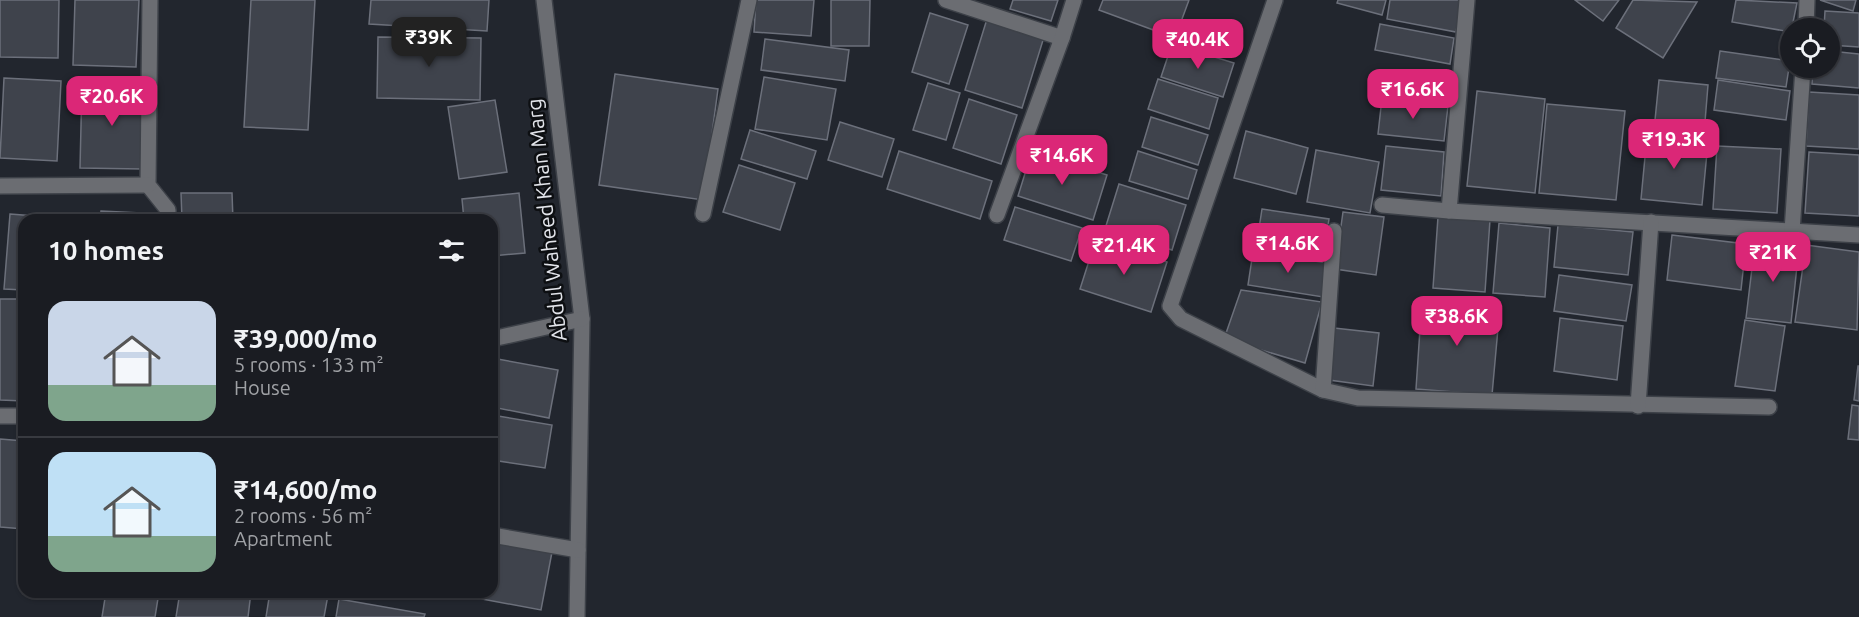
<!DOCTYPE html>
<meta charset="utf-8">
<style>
body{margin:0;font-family:Ubuntu,sans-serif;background:#23252a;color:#f1f3f6;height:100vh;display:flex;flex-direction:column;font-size:22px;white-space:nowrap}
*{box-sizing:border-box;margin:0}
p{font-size:20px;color:#9fa1a5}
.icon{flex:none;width:33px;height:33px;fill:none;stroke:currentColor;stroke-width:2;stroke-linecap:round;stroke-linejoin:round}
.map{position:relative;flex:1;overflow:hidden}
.sheet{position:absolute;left:18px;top:214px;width:480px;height:384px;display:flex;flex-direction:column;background:#1a1c22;border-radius:18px;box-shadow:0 2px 4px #0004,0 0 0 2px #383a40}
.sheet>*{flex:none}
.controls{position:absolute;left:1780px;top:18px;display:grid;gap:12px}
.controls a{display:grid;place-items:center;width:60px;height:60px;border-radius:50%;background:#1a1c22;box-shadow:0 2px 4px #0004,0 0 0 2px #383a40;font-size:30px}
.price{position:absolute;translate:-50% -51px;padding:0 14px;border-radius:12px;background:#db2777;color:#fff;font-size:20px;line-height:39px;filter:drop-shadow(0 2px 3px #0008)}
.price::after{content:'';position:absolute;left:50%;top:36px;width:18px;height:14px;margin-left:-9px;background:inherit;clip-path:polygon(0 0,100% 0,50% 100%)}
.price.current{background:#222;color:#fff}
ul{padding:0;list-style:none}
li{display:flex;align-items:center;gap:18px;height:150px;padding:0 30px}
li+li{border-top:2px solid #383a40}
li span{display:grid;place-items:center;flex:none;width:168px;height:120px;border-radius:18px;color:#555}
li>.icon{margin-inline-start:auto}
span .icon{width:72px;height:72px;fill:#fffc;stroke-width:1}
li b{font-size:26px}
h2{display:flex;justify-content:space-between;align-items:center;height:72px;padding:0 30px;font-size:26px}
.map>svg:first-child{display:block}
.building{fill:#3f434c;stroke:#6c707b;stroke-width:1.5}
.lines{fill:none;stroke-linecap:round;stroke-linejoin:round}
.minor-casing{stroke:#3d4148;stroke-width:18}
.minor{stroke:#6b6d72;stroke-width:15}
.labels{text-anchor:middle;stroke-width:5;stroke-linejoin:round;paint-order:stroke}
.street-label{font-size:21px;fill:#e2e4ea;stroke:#0d0f12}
</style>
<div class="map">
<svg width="1859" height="617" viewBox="0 0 1859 617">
<rect width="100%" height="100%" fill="#22262e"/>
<!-- building -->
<g class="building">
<polygon points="0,0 59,0 58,58 0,57"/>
<polygon points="75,0 139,0 136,67 73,65"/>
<polygon points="251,0 315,0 308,130 244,127"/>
<polygon points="371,0 489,0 487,31 369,24"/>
<polygon points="756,0 814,0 811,36 754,32"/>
<polygon points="831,0 870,0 869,46 831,46"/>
<polygon points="1013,0 1058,0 1051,21 1010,9"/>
<polygon points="1103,0 1189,0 1175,38 1099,10"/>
<polygon points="1338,0 1386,0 1382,15 1337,3"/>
<polygon points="1390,0 1462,0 1456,32 1387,19"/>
<polygon points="1575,0 1619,0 1603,21"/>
<polygon points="1633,0 1697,2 1663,58 1616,28"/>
<polygon points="1736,0 1797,3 1791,32 1732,22"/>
<polygon points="1820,0 1856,0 1853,11"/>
<polygon points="1825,11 1859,13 1859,47 1830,45 1830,28 1824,28"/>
<polygon points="930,13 968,25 949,84 912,72"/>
<polygon points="987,19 1044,37 1022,108 965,90"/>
<polygon points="1380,24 1454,38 1450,64 1375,50"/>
<polygon points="378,37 481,38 480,100 377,98"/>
<polygon points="765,39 849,50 845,81 761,70"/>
<polygon points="1172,44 1234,63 1223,97 1161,77"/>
<polygon points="1720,51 1790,61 1786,87 1716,78"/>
<polygon points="1830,51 1859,54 1859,88 1812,84 1813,68 1830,68"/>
<polygon points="615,74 718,89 703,200 599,185"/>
<polygon points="764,77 836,89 827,140 755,129"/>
<polygon points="4,78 61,81 57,161 0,158"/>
<polygon points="1158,79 1218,98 1209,129 1148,109"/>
<polygon points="1659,80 1708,85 1704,134 1654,130"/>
<polygon points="1718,80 1790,91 1786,120 1714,110"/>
<polygon points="928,83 960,93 946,140 913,130"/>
<polygon points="82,84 143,85 142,169 80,168"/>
<polygon points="1477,91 1545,99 1535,193 1467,186"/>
<polygon points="1809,92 1859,95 1859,149 1806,146"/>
<polygon points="1382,98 1448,106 1444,141 1378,134"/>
<polygon points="969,99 1017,115 1001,164 953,148"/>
<polygon points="495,100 507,172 459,179 448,107"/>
<polygon points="1547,104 1625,111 1616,200 1539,193"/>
<polygon points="1151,117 1208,135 1198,165 1142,147"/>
<polygon points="840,122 894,139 882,177 828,160"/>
<polygon points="750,130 816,151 807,179 741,159"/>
<polygon points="1246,131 1308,148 1296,194 1234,178"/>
<polygon points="1647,136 1708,142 1702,205 1641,199"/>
<polygon points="1386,146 1444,152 1441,196 1381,190"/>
<polygon points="1717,146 1781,149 1777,213 1713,209"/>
<polygon points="1316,150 1379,162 1370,213 1307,202"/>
<polygon points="899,151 992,181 980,219 887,189"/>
<polygon points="1032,151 1107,175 1093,220 1018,196"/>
<polygon points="1138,151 1197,170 1188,199 1129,181"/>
<polygon points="1809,152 1859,155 1859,216 1805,213"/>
<polygon points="739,165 795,183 780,230 723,212"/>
<polygon points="1119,184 1186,205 1172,250 1105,229"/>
<polygon points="181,193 232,193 233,220 182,220"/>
<polygon points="519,193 525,253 492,256 492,220 464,220 462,199"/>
<polygon points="1015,207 1082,228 1071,261 1004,240"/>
<polygon points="1262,209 1329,219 1323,257 1256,248"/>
<polygon points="101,211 161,214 160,220 100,220"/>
<polygon points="1343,212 1384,217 1376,275 1335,269"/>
<polygon points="10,214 61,218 61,220 24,220 24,290 4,289"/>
<polygon points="1438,217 1490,220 1485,292 1433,288"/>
<polygon points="1499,223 1550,228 1545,297 1493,293"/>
<polygon points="1558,225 1633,232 1628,275 1554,267"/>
<polygon points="1672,235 1746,244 1741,290 1667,280"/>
<polygon points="1096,239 1167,262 1151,312 1080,289"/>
<polygon points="1755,243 1799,247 1791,323 1746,318"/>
<polygon points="1806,245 1859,252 1857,330 1795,322"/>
<polygon points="1253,252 1328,263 1323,297 1248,285"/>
<polygon points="1559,275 1632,285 1626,321 1554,311"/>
<polygon points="1241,290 1322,302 1305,363 1224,339"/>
<polygon points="0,299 24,299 24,401 0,400"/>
<polygon points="1422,299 1500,306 1492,395 1416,389"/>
<polygon points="1560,318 1623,326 1617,380 1554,371"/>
<polygon points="1745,320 1785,326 1775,391 1735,386"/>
<polygon points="1334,328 1379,333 1373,386 1329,380"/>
<polygon points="492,358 558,370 549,418 492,407"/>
<polygon points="1858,366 1859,366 1859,401 1854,400"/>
<polygon points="1852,405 1859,406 1859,440 1848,439"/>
<polygon points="492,415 552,425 545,468 492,460"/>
<polygon points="0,439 24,441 24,529 0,527"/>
<polygon points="492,542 552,552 541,610 450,593 492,592"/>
<polygon points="106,592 159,592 155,617 102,617"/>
<polygon points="180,592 251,592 248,617 176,617"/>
<polygon points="270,592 328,595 324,617 266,617"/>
<polygon points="365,592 389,592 389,597"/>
<polygon points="339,599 425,614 424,617 336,617"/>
</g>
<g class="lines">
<!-- minor casing -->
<g class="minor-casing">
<g id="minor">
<polyline points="150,0 148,185 168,210 168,220"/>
<polyline points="544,0 582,319 577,617"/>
<polyline points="946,0 1062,38"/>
<polyline points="1275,0 1170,306 1181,319 1323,390 1358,398 1769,407"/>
<polyline points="1806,28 1807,0"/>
<polyline points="0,186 148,185"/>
<polyline points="1382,205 1449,211 1859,235"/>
<polyline points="1449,211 1467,0"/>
<polyline points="703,214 749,0"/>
<polyline points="997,215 1062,38 1074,0"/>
<polyline points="1792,231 1803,68"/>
<polyline points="492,339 582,319"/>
<polyline points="1323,390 1334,231"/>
<polyline points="1638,406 1651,222"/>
<polyline points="0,416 24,416"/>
<polyline points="492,535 578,550"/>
</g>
</g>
<!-- minor -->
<use href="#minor" class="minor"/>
</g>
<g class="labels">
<!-- street labels -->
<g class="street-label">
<text transform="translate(547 220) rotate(-96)" y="7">Abdul Waheed Khan Marg</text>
</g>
</g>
</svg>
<div class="controls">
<a><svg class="icon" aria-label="locate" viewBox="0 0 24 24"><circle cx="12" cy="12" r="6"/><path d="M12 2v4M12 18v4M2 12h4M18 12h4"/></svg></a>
</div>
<b class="price current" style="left:429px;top:68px">₹39K</b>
<b class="price" style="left:1198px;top:70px">₹40.4K</b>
<b class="price" style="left:1413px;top:120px">₹16.6K</b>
<b class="price" style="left:112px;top:127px">₹20.6K</b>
<b class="price" style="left:1674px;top:170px">₹19.3K</b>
<b class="price" style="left:1062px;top:186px">₹14.6K</b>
<b class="price" style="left:1288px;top:274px">₹14.6K</b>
<b class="price" style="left:1124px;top:276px">₹21.4K</b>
<b class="price" style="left:1773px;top:283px">₹21K</b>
<b class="price" style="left:1457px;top:347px">₹38.6K</b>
<section class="sheet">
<h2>10 homes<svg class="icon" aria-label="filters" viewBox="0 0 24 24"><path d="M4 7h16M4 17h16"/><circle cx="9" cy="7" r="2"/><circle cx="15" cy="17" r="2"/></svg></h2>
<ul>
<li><span style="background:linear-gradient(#c9d6e8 70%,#7fa58c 0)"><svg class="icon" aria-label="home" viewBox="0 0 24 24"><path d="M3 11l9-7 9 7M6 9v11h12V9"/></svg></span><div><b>₹39,000/mo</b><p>5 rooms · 133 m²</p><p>House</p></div></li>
<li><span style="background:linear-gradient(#bfe0f5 70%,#7fa58c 0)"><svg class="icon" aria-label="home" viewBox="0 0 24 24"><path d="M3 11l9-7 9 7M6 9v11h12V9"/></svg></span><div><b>₹14,600/mo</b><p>2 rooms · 56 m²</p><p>Apartment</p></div></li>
</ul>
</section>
</div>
